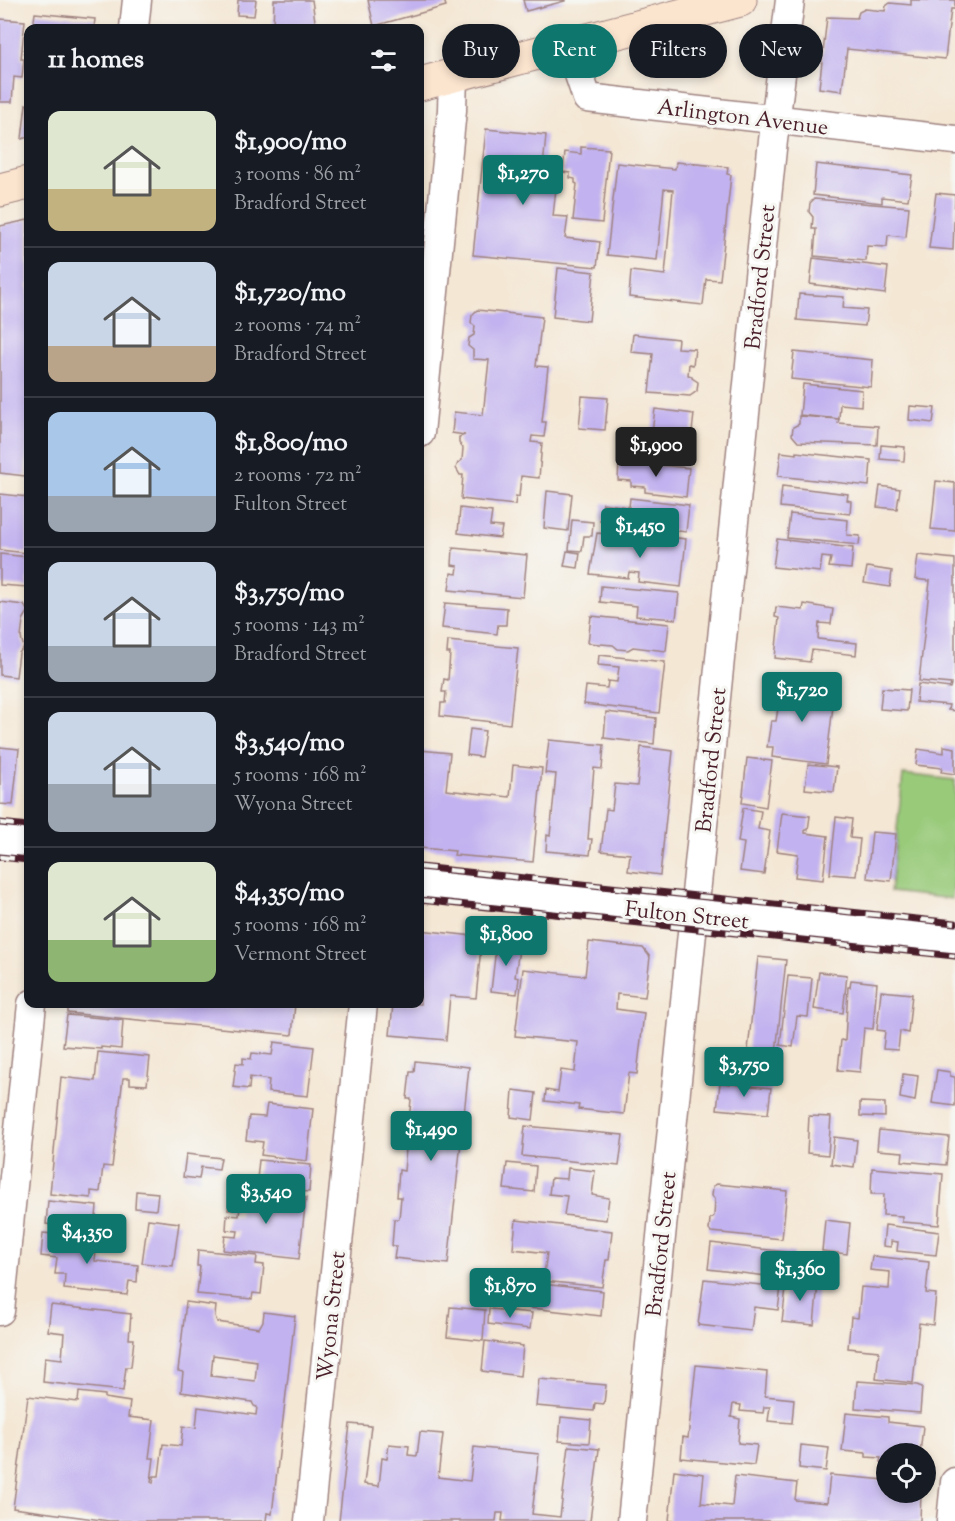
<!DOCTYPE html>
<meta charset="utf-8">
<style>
body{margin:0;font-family:"Sorts Mill Goudy",serif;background:#20242c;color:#f1f3f6;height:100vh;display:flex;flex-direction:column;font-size:22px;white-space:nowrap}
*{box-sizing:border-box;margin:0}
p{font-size:20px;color:#9ea1a6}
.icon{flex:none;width:33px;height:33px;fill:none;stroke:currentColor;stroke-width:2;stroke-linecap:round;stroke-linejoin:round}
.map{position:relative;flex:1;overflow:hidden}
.panel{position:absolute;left:24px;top:24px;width:400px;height:984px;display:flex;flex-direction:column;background:#171b24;border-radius:12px;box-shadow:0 3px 9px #0003}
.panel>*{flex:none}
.hud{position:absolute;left:442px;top:24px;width:422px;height:54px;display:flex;gap:12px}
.buttons{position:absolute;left:876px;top:1443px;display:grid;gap:12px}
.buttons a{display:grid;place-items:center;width:60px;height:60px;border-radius:50%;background:#171b24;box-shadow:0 3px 9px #0003;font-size:30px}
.price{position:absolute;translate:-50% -51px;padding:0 14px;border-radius:6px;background:#0f766e;color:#fff;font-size:20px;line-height:39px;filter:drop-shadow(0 2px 3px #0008)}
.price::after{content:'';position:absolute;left:50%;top:36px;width:18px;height:14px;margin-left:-9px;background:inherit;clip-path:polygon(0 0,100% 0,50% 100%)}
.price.selected{background:#222;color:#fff}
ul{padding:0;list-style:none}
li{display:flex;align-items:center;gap:18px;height:150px;padding:0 24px}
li+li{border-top:2px solid #363941}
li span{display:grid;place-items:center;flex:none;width:168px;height:120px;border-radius:12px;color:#555}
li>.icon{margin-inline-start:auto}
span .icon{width:72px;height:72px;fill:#fffc;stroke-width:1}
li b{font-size:26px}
h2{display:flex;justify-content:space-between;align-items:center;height:72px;padding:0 24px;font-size:26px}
.pill{padding:0 21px;border-radius:27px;background:#171b24;box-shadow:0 3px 9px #0003;font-size:21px;line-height:54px}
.pill.selected{background:#0f766e;color:#fff}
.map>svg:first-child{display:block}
.green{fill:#99ca7a;stroke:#727452;stroke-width:1.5}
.building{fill:#c2b2ef;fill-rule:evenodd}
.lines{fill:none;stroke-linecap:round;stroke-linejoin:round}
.minor-casing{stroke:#9f8380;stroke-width:31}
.tertiary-casing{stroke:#9f8380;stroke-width:35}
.secondary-casing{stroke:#9f8380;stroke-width:35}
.minor{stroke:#fff;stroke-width:28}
.tertiary{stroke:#fff;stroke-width:33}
.secondary{stroke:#fce5cf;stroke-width:33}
.rail-casing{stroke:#4a1f2b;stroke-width:7}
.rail{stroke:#f6f6f2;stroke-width:4.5;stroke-dasharray:14;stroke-linecap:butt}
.labels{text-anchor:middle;stroke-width:6;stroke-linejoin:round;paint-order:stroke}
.street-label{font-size:22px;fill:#4a1f2b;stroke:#f6f6f2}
</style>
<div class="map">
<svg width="955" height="1521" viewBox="0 0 955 1521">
<rect width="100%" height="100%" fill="#f6f6f2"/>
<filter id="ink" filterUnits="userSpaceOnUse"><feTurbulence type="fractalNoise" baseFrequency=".0167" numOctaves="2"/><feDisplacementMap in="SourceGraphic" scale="12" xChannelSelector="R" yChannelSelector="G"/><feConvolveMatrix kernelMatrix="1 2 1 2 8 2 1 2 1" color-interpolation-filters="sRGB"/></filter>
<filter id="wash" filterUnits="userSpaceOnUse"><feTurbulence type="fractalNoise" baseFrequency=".008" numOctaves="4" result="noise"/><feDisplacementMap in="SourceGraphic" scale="24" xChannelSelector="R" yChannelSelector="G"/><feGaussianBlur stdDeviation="1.35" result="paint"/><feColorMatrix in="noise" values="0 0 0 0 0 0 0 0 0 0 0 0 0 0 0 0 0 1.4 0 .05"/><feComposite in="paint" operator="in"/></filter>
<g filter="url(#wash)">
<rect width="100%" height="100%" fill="#f4e7d4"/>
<!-- green -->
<polygon class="green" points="903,774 955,780 955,875 952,899 890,892"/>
<g id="blocks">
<!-- building -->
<g class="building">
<polygon points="238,0 256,0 254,16 237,15"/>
<polygon points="274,0 312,0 316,28 273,28"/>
<polygon points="368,0 444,0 446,6 374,26"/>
<polygon points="523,0 565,0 565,1 526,11"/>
<polygon points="911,0 955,0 955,9 951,9 945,59 847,49 842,91 819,88 827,17 857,18 859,12 865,9 885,11 886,6 890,3 911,5"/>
<polygon points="35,13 95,19 94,28 33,28"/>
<polygon points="0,19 25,21 21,59 24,59 22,78 14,77 12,102 0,102"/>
<polygon points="26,104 28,105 28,137 22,139"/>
<polygon points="486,129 546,135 542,179 557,180 553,216 568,217 565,238 600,242 597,267 473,255"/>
<polygon points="581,147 609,149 602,223 573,220 577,184 575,183 575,179 570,178 570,173 563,172 565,152 581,154"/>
<polygon points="676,162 728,167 727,174 731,175 720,280 706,279 703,305 629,297 631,271 665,275 673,190 664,189 657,260 607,255 617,163 675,169"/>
<polygon points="816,164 912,175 908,200 882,197 882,203 813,195"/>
<polygon points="936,193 955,195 953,250 929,248"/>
<polygon points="814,199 909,207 906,237 888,235 887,247 867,246 866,261 814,256 816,229 812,229 813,217 809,212 810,203"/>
<polygon points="28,220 28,442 25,476 0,473 0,226"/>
<polygon points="813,258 888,267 885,294 810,284"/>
<polygon points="558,268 594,272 589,321 553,317"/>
<polygon points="799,294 844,297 843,308 867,310 865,326 797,320"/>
<polygon points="477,310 542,317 536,366 548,367 542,422 546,422 544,437 532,436 531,442 542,443 539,478 521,476 519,497 516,496 515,505 461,499 463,475 460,475 456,468 458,463 462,460 463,448 459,443 459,437 465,435 452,433 454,412 483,415 489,360 473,359 473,350 468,346 469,338 474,335 475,326 471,323 472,315"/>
<polygon points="633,334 678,339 677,348 695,349 693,365 689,364 688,375 692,376 692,378 698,382 697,391 690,396 649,393 653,354 631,352"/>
<polygon points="794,352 873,360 871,387 791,379"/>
<polygon points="803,384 862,390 861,406 840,404 839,419 800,415"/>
<polygon points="582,396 608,398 605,430 579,428"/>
<polygon points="910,406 935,408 933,423 909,420"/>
<polygon points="655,409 694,414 689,458 621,450 623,434 637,436 637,430 652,432"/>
<polygon points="799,416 839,419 838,423 878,426 877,445 798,442 792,435 793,427 799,424"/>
<polygon points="881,445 905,447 904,461 880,459"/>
<polygon points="781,452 796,454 796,452 871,460 869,486 778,476"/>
<polygon points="619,461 689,468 686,497 645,492 645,487 631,486 631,481 618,480"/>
<polygon points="936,481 955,483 955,531 931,529"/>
<polygon points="782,486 848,494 847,500 851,501 850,514 780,507"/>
<polygon points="880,486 900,489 897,509 877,507"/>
<polygon points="547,491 572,494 568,531 544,528"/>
<polygon points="0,494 28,497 27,553 0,550"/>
<polygon points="630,498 689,505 686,532 600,521 603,503 629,507"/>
<polygon points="460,508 492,512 490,526 502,527 500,538 458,533"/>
<polygon points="790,514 848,520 847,535 860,536 859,545 787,538"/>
<polygon points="572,520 593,522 592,536 584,536 582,551 569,550"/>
<polygon points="597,533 623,536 622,540 642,542 643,534 686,539 681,587 638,582 639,573 629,572 628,578 590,574"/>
<polygon points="777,539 853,548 851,569 829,567 831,558 822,557 820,572 773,567"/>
<polygon points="453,548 527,555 523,597 449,590 451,573 457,574 458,566 452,565"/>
<polygon points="567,551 580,553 578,568 564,566"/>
<polygon points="0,554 28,557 28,587 0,585"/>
<polygon points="918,555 955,559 955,711 948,710 949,705 916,702 918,684 950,688 951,684 919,681 930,581 915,579"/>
<polygon points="867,567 892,571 890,587 864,583"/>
<polygon points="601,586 679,593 676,619 636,616 637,606 600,602"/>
<polygon points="0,602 24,605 28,612 23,620 21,638 24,647 19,653 16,677 0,675"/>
<polygon points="445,603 507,608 506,625 498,625 497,634 442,628"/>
<polygon points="804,604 833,609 831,624 819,623 818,639 857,643 856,655 812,650 810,662 775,658 779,618 775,617 776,607 803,610"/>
<polygon points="591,616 669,624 666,651 633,647 628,650 618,649 613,645 588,643"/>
<polygon points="448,641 518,648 510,724 440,716 441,703 445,703 446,692 442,692 444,679 448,680 450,653 447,653"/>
<polygon points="599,655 665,662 659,713 584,704 586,686 607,688 608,681 617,682 619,667 598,665"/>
<polygon points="776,682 835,690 826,764 772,757 773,747 767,747 771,721 776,721 778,708 779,697 774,697"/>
<polygon points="882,688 909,690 907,711 880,709"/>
<polygon points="606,712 656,718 654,744 604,738"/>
<polygon points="470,729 485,731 481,757 467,755"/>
<polygon points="549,740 604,745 602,769 594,768 588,839 592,839 590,855 546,851 547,835 550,836 556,774 545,773"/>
<polygon points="944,746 955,748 955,774 941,772 942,768 916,765 918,749 944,753"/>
<polygon points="0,747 19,749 13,805 0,804"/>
<polygon points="641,747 673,751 660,875 628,871 630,854 601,851 606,809 612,810 615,784 637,786"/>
<polygon points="420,750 450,753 446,790 510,797 513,765 542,768 533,862 454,855 455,851 420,848"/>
<polygon points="747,758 772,761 766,807 742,803"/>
<polygon points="808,764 837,767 834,792 805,789"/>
<polygon points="743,808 761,811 758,829 770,831 764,874 740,871 744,843 738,842"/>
<polygon points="782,813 810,816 808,830 805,830 805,833 828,836 823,880 795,877 798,854 777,851"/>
<polygon points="836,817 852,819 850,838 860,839 856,876 830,874"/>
<polygon points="872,832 896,834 891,881 867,878"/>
<polygon points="420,930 482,937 476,998 450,996 446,1040 390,1035 393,1004 420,1004"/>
<polygon points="497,939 520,942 515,977 519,978 517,994 491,991"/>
<polygon points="589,942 643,948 650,957 645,997 617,994 616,1009 644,1013 637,1074 629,1073 624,1114 578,1109 579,1105 545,1101 546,1090 558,1092 561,1070 575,1072 578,1042 515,1036 523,969 585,976"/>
<polygon points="758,957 786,960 776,1053 748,1050"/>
<polygon points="819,972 847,975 843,1013 814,1009"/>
<polygon points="788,976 812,978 808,1017 797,1016 793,1047 780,1045"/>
<polygon points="851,980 877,983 873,1029 864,1028 860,1072 838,1070 841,1040 845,1041 848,987 850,987"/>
<polygon points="881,991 912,994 908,1033 900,1031 898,1050 883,1049 885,1031 877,1030"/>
<polygon points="68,1004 295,1004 292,1035 68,1013"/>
<polygon points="67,1015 123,1020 121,1049 101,1047 101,1049 63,1046"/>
<polygon points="274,1042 314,1047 308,1096 268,1092 269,1080 250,1077 249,1089 233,1087 236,1063 243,1064 243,1058 251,1059 252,1053 272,1055"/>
<polygon points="98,1052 150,1057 147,1085 130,1084 130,1078 123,1078 112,1167 103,1166 100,1192 91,1191 91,1198 50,1194 61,1077 95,1081"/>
<polygon points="415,1061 469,1067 448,1264 394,1258 396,1246 392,1246 394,1219 399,1219 401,1197 397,1197 399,1170 404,1171 406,1148 402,1147 405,1121 409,1122 411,1099 407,1099 410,1072 414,1072"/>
<polygon points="937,1070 950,1072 950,1076 955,1077 955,1106 932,1103"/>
<polygon points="903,1074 918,1076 915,1101 900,1098"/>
<polygon points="720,1083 771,1088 768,1114 717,1109"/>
<polygon points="513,1090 536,1093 533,1120 511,1117"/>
<polygon points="860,1102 885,1103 885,1117 860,1116"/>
<polygon points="267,1104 313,1109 307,1161 261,1155 263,1142 246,1140 249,1116 265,1117"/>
<polygon points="809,1116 831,1117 828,1155 807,1153"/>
<polygon points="525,1126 623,1135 619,1166 522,1156"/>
<polygon points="879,1130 949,1137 946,1165 902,1161 903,1152 877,1150"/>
<polygon points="834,1137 857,1140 854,1167 831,1164"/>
<polygon points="186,1154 221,1158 219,1169 201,1167 199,1179 183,1177"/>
<polygon points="259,1160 311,1165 309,1192 275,1189 276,1181 257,1179"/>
<polygon points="507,1163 536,1166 534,1192 504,1189"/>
<polygon points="568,1168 595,1171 592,1195 609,1198 606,1220 564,1215 567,1196 549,1194 551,1178 567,1179"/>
<polygon points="872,1168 943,1174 939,1225 902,1222 902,1216 883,1215 884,1194 871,1194"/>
<polygon points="717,1184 787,1191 782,1239 711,1232 709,1230 710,1219 714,1216 715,1199 712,1196 713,1186"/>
<polygon points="136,1191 158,1193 156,1210 135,1208"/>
<polygon points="242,1191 306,1198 299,1259 223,1250 225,1236 237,1237 238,1231 226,1230 227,1215 239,1216 240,1207 234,1207 234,1210 228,1210 230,1195 242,1197"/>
<polygon points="48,1201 97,1206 95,1229 46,1224"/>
<polygon points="148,1219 179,1223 173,1266 142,1263"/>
<polygon points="516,1220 612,1231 609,1260 606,1260 602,1287 543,1281 547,1253 513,1249"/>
<polygon points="825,1220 850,1223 847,1254 822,1251"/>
<polygon points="885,1225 939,1232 936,1255 897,1251 898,1242 891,1241 891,1247 883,1246"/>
<polygon points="43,1233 97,1238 95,1261 138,1265 137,1282 129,1281 127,1295 64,1289 65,1274 55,1274 57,1258 41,1256"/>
<polygon points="711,1243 794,1253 791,1279 708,1269"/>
<polygon points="198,1250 257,1256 256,1264 264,1265 261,1294 253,1293 252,1299 197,1294 200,1266 197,1266"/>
<polygon points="872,1256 929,1262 926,1293 936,1294 933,1325 919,1323 913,1383 876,1379 879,1351 848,1348 851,1317 858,1318 861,1287 889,1289 890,1272 870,1270"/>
<polygon points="704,1279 781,1287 778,1310 754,1307 751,1331 698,1325"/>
<polygon points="787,1279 818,1283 814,1325 782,1322"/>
<polygon points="534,1283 603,1291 601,1316 531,1308"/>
<path d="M 186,1302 L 216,1306 L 215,1316 L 217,1322 L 259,1328 L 263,1321 L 264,1312 L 295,1316 L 272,1514 L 267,1513 L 266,1521 L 109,1521 L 13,1508 L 28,1396 L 78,1402 L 79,1392 L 105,1395 L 105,1398 L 130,1402 L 128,1417 L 154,1420 L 149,1458 L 154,1458 L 151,1482 L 153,1483 L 154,1476 L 159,1476 L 163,1444 L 181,1446 L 183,1426 L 196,1428 L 198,1407 L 256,1415 L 257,1407 L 254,1406 L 252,1402 L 181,1392 L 183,1372 L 178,1371 ZM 213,1355 L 257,1361 L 255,1381 L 211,1376 Z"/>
<polygon points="51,1305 131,1314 129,1339 134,1339 131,1367 126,1367 123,1391 43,1382 45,1357 62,1359 64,1333 48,1331"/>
<polygon points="450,1307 485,1310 483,1341 447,1337"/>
<polygon points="489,1309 532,1313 530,1329 488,1324"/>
<polygon points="485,1341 523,1346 520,1376 482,1371"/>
<polygon points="696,1365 767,1372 765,1396 794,1399 792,1423 768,1421 770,1407 764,1407 763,1413 740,1411 741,1405 733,1404 731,1417 740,1419 738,1443 757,1445 754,1465 681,1458 683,1437 688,1438"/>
<polygon points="539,1379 606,1385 604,1404 595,1403 594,1411 536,1406"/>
<polygon points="857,1381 917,1385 922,1387 920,1413 855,1408"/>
<polygon points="846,1413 888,1417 888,1422 923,1426 920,1454 886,1454 886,1462 880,1462 881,1458 866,1457 866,1453 842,1451"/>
<polygon points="561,1417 591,1420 589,1443 559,1441"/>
<polygon points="350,1424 371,1426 364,1484 379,1486 382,1458 387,1459 389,1444 409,1446 408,1455 417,1456 420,1432 443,1434 438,1477 470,1481 474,1447 539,1454 532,1514 560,1517 569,1446 599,1449 590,1521 502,1521 503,1513 497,1513 496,1521 339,1521"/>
<polygon points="801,1445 829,1448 826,1471 799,1468"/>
<polygon points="674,1470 704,1474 701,1503 732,1506 735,1476 797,1483 795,1500 827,1503 830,1475 886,1480 886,1492 921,1492 920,1521 669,1521"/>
</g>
</g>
</g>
<g filter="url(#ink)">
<use href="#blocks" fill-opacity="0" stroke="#9f8380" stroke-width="1.5"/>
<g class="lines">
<!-- minor casing -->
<g class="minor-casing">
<g id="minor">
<polyline points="134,28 137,0"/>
<polyline points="569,45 587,98 955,140"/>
<polyline points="420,433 452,110 453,75"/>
<polyline points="0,1311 32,1004"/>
<polyline points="309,1521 363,1004"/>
<polyline points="632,1521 772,149 790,0"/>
<polyline points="951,1521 955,1482"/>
</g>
</g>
<!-- tertiary casing -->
<g class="tertiary-casing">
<g id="tertiary">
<polyline points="0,839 28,842"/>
<polyline points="420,885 955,940"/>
</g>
</g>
<!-- secondary casing -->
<g class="secondary-casing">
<g id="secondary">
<polyline points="420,84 740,0"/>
<polyline points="0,190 28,183"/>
</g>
</g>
<!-- minor -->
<use href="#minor" class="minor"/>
<!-- tertiary -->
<use href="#tertiary" class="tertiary"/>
<!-- secondary -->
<use href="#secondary" class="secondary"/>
<!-- rail casing -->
<g class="rail-casing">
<g id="rail">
<polyline points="0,823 28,826"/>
<polyline points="0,857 28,860"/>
<polyline points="420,867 955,923"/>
<polyline points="420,900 955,956"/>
</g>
</g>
<!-- rail -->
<use href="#rail" class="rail"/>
</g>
</g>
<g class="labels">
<!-- street labels -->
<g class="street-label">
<text transform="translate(743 116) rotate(7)" y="8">Arlington Avenue</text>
<text transform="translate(759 277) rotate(-84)" y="8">Bradford Street</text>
<text transform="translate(710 760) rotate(-84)" y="8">Bradford Street</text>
<text transform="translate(687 914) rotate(6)" y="8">Fulton Street</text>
<text transform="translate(660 1244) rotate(-84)" y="8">Bradford Street</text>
<text transform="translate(330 1316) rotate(-84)" y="8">Wyona Street</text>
</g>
</g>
</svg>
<div class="buttons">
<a><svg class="icon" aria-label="locate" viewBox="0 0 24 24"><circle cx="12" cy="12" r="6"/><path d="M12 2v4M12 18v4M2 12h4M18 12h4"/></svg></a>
</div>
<b class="price" style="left:523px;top:206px">$1,270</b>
<b class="price selected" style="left:656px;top:478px">$1,900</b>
<b class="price" style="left:640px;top:559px">$1,450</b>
<b class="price" style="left:802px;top:723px">$1,720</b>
<b class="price" style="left:506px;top:967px">$1,800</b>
<b class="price" style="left:744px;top:1098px">$3,750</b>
<b class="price" style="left:431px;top:1162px">$1,490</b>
<b class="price" style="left:266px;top:1225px">$3,540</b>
<b class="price" style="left:87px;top:1265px">$4,350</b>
<b class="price" style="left:800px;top:1302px">$1,360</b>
<b class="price" style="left:510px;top:1319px">$1,870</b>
<div class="hud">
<a class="pill">Buy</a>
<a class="pill selected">Rent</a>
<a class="pill">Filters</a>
<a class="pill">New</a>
</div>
<section class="panel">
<h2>11 homes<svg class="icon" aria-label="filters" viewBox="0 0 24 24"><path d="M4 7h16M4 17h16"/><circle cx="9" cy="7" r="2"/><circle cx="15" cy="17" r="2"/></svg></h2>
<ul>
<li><span style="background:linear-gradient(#dfe7d0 65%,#c2b280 0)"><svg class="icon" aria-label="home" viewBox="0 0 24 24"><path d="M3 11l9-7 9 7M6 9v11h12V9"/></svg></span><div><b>$1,900/mo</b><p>3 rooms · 86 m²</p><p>Bradford Street</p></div></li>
<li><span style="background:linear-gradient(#c9d6e8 70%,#b9a48a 0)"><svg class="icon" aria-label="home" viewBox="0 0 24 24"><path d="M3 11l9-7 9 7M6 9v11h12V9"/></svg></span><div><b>$1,720/mo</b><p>2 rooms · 74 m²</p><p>Bradford Street</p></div></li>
<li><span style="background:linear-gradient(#a9c7e8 70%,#9aa5b1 0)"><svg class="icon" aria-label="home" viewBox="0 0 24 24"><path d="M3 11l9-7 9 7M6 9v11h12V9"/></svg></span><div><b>$1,800/mo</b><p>2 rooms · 72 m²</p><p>Fulton Street</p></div></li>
<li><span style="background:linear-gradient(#c9d6e8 70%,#9aa5b1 0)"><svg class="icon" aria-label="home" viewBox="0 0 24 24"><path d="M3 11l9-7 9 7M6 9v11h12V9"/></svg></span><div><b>$3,750/mo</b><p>5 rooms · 143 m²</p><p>Bradford Street</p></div></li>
<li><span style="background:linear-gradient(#c9d6e8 60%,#9aa5b1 0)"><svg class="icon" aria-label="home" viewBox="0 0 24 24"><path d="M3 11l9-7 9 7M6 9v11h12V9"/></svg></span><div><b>$3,540/mo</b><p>5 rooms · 168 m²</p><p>Wyona Street</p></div></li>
<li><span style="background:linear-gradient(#dfe7d0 65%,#8fb573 0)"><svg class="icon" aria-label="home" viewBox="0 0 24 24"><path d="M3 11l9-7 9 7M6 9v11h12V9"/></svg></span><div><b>$4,350/mo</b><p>5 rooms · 168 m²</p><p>Vermont Street</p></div></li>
</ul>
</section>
</div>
